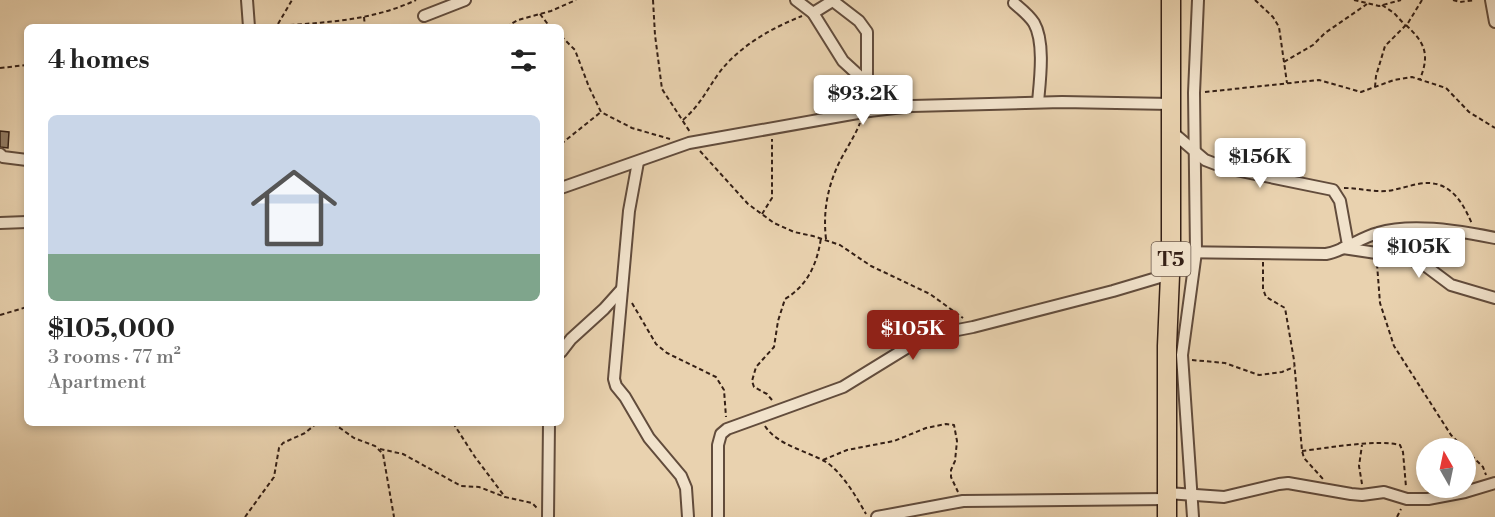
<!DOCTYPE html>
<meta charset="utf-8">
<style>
body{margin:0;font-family:"Libre Bodoni",serif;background:#f2f2f2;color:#222;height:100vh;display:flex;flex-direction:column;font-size:22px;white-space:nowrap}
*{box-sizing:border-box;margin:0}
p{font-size:20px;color:#767676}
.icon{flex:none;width:33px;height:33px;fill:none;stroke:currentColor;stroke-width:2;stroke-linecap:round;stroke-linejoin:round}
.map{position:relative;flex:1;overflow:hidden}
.panel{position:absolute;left:24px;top:24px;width:540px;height:402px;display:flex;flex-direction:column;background:#fff;border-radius:9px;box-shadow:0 3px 9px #0003}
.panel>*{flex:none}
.needle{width:39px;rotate:351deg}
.controls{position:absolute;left:1416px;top:438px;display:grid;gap:12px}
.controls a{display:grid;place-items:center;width:60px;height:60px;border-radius:50%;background:#fff;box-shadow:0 3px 9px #0003;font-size:30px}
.price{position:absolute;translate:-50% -51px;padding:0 14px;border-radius:6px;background:#fff;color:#222;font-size:20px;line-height:39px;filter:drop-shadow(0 2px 3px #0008)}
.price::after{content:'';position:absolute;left:50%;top:36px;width:18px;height:14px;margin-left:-9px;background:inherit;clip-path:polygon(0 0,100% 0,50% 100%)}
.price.selected{background:#8f2418;color:#fff}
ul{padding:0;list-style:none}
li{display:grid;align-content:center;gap:12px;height:318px;padding:0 24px}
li+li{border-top:2px solid #e0e0e0}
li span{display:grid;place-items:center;height:186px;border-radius:9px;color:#555}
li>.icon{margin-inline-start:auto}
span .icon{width:108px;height:108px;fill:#fffc;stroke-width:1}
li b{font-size:26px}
h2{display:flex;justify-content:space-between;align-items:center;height:72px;padding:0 24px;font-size:26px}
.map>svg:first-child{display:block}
.building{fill:#937d66;stroke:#352016;stroke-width:1.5}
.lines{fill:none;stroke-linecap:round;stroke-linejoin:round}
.minor-casing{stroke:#624c3c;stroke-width:14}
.trunk-casing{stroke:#352016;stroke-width:21}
.path{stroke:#352016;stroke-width:2;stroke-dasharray:4.5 3;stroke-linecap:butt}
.minor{stroke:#f1e2cb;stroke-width:10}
.trunk{stroke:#e9d2af;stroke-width:18}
.labels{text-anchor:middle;stroke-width:6;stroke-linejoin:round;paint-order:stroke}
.shield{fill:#f1e2cb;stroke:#6d5a4c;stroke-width:1.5}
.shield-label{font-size:20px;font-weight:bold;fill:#352016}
</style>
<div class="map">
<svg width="1495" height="517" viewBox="0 0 1495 517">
<rect width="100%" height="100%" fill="#e9d2af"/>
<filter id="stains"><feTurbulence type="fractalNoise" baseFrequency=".00333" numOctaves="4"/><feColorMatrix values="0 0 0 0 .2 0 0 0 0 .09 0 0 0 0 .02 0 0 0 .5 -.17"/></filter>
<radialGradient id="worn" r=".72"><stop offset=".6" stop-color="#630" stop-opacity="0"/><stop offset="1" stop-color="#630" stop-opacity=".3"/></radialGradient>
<!-- building -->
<polygon class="building" points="0,131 9,132 8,148 0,147"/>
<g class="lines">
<!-- minor casing -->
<g class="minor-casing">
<g id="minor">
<polyline points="247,0 249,27"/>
<polyline points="796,0 813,13 843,61 867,83 869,111"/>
<polyline points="1491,0 1495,22"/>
<polyline points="833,1 859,21 867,32 867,83"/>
<path d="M 1014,3 C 1021,9 1029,15 1034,23 C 1045,42 1040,80 1038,102"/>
<polyline points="813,13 834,0"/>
<polyline points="424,16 465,0"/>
<polyline points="1171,131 1205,160 1226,168 1333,190 1340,201 1348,245"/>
<polyline points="0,154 3,157 27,160"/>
<polyline points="638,162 629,211 614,379 616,386 625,397 649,438 681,476 686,488 688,517"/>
<polyline points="561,188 689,143 869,111 912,106 1062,102 1171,104"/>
<polyline points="0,223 27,222"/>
<polyline points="1343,248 1403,257 1423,264 1451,285 1495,298"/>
<path d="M 1171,252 L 1326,254 C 1344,251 1359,238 1378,233 C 1411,223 1462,231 1495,238"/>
<polyline points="561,352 571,339 604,309 622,289"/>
<polyline points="1167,493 1224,497 1279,484 1288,483 1351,494 1362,495 1384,492 1407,499 1428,499 1465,492 1495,483"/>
<polyline points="548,517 549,423"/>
<polyline points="718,517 718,445 721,434 727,429 843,387 908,347 942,333 973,327 1113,291 1170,274"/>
<polyline points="877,517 963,501 1167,499"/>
<polyline points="1193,517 1182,355 1196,252 1194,93 1198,0"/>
</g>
</g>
<!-- trunk casing -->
<g class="trunk-casing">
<polyline id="trunk" points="1167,517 1167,346 1171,252 1171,0"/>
</g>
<!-- path -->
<g class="path">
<polyline points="653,0 655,35 662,89 690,132"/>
<polyline points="1255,0 1273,17 1279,27 1287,83"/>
<polyline points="1354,0 1379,6 1401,0"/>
<polyline points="1453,0 1460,2 1475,0"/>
<polyline points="1382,5 1394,13 1405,25"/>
<polyline points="540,14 550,27"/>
<polyline points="364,17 365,27"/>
<polyline points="278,24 292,0"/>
<path d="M 1406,25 C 1425,43 1430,54 1420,79"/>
<path d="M 260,27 C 312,23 368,23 416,0"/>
<polyline points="506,27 518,20 551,11 576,0"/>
<polyline points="561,36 575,50 589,87 601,112 632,128 670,139"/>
<polyline points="1284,62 1313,45 1325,33 1367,4"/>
<polyline points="0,68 27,65"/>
<polyline points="1375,87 1376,76 1385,46 1408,23 1422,0"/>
<polyline points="1205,92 1319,80 1361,92 1394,80 1412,77 1446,88 1469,112 1495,128"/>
<path d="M 683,120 C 701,104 706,91 719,73 C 739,46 772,28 802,16"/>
<polyline points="561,144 601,112"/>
<polyline points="700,151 748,204 774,223 794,232 813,236 840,245 871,266 930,294 963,318"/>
<path d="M 1344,188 C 1358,188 1372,192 1386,191 C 1397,190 1407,186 1418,184 C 1448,178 1462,200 1472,224"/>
<polyline points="762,214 772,198 772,139"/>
<path d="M 826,239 C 823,213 827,189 838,165 C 845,150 854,138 860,123"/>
<polyline points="1263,262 1263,289 1266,297 1285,308 1294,360 1302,451 1304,458 1323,479"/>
<polyline points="1377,264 1380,303 1394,346 1451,435 1464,448"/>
<polyline points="632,303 656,344 667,353 716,377 724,390 726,417"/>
<polyline points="0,315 27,307"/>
<polyline points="1192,360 1225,363 1259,375 1282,372 1294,367"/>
<path d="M 772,400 L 767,394 L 754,387 L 752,381 L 756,367 L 774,347 L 778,321 L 785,299 C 808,285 817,264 821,238"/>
<polyline points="333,423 354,438 375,446 383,454 394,517"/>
<polyline points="453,423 475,457 505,497 532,503 538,509"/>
<path d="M 765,426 C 777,445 807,451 826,462 C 842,472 857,498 866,514"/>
<polyline points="380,449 403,454 461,486 479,487 505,497"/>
<polyline points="1466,450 1483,467 1486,475"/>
<path d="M 1302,451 C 1328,448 1376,439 1400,445 L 1403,452 L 1406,487"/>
<polyline points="823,460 847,450 894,441 926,428 946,424 954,425 957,441 955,461 951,470 951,477 958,492"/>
<polyline points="1362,484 1359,466 1362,445"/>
<polyline points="245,517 274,477 279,448 283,443 305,433 317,423"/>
<polyline points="1397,517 1401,509"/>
</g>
<!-- minor -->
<use href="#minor" class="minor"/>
<!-- trunk -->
<use href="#trunk" class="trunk"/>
</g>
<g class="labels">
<!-- shield labels -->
<rect class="shield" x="1151.5" y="242" width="39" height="34" rx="4.5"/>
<g class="shield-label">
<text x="1171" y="266">T5</text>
</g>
</g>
<rect width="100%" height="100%" filter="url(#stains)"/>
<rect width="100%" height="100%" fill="url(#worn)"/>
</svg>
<div class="controls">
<a><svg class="needle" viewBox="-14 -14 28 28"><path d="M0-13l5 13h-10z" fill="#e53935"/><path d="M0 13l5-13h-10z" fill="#767676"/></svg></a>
</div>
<b class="price" style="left:863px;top:126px">$93.2K</b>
<b class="price" style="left:1260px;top:189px">$156K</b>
<b class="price" style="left:1419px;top:279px">$105K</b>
<b class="price selected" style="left:913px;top:361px">$105K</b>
<section class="panel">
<h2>4 homes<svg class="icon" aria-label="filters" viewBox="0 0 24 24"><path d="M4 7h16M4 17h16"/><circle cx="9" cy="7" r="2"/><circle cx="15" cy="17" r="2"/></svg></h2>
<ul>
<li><span style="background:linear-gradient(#c9d6e8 75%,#7fa58c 0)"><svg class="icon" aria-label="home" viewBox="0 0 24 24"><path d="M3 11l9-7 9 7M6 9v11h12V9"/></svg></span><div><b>$105,000</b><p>3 rooms · 77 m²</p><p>Apartment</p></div></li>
</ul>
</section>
</div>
